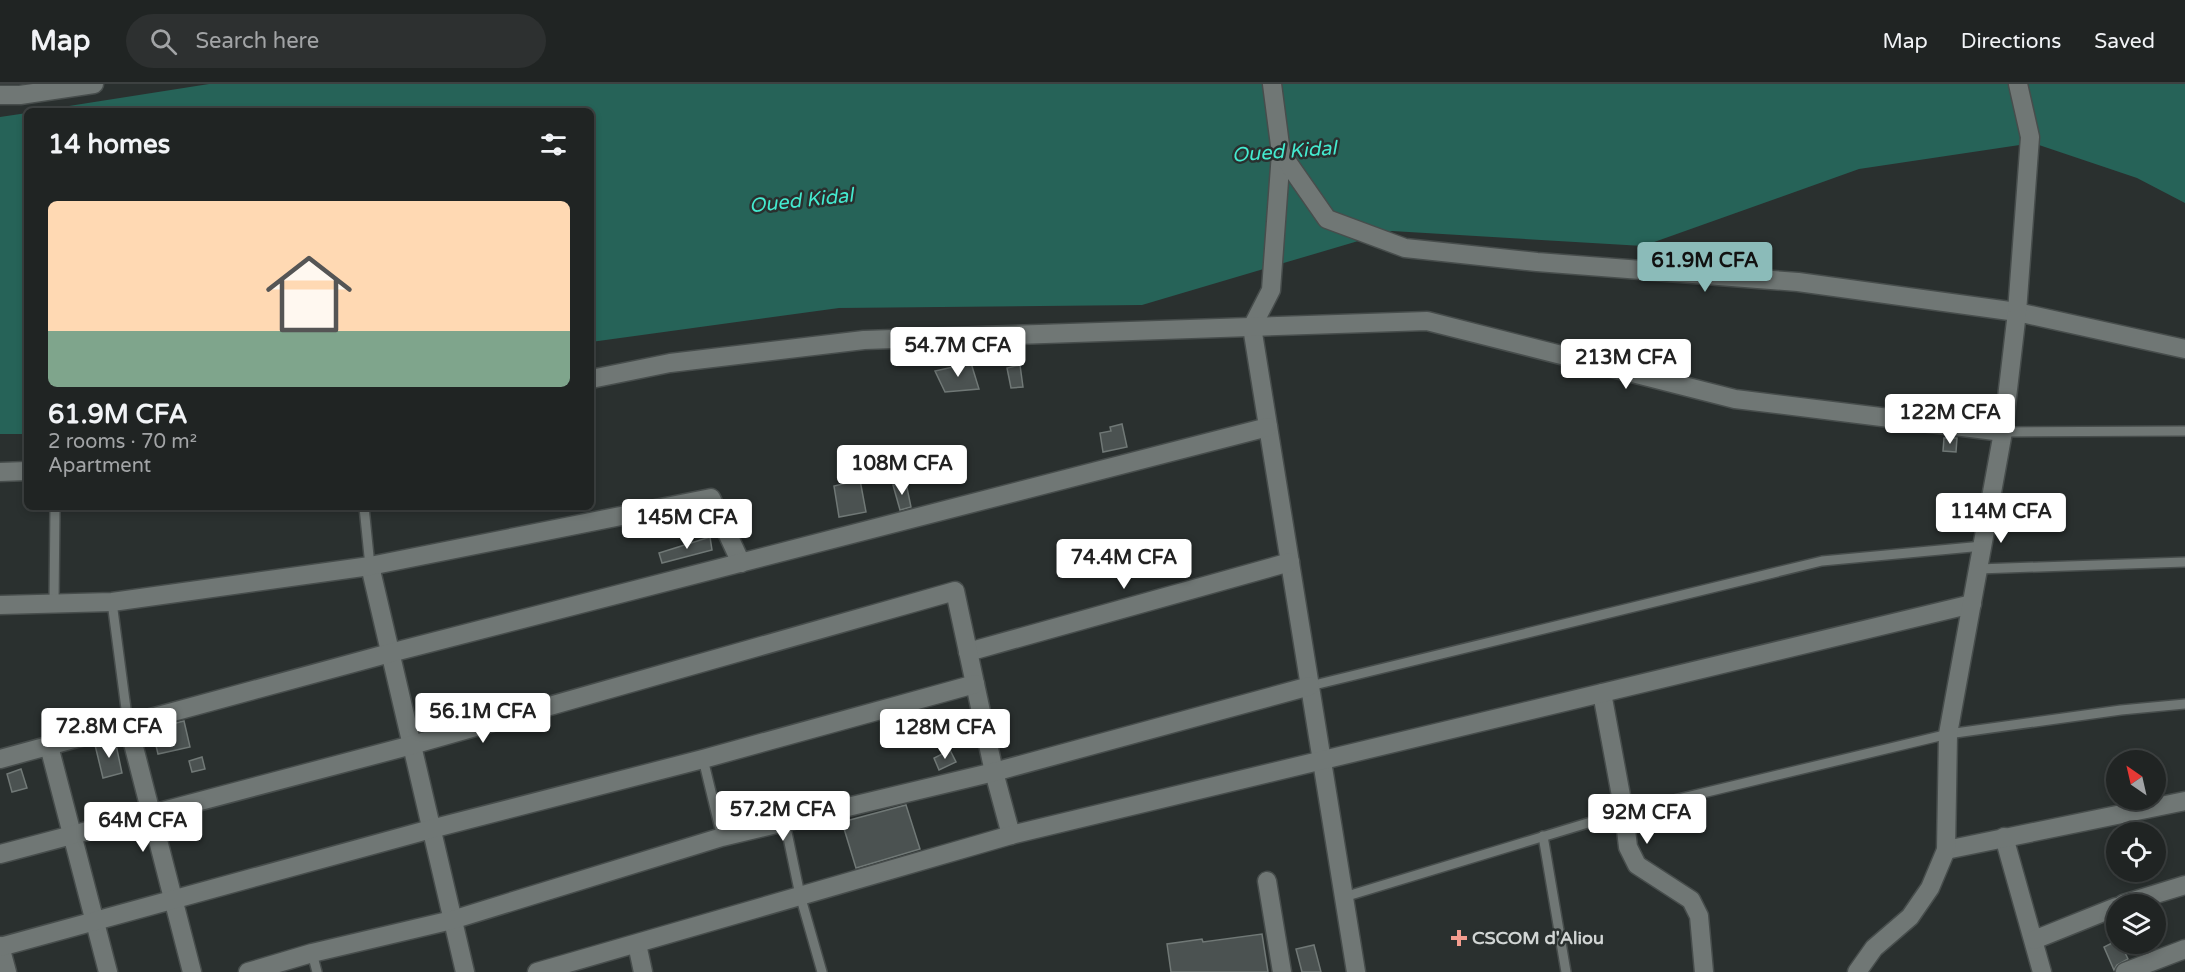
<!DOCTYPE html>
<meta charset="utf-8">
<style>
body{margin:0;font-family:"Varela Round",sans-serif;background:#2d3030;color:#f1f3f6;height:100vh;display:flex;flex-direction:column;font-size:22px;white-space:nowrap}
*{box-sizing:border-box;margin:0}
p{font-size:20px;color:#a2a4a6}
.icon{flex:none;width:33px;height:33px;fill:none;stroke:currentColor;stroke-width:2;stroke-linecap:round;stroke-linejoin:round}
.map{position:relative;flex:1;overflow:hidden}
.side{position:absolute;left:24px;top:24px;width:570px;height:402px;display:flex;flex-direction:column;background:#202423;border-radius:9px;box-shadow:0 3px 9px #0003,0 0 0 2px #3d4141}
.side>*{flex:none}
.needle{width:39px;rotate:326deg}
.tools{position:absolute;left:2106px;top:666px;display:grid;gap:12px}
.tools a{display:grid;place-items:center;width:60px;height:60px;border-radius:50%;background:#202423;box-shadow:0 3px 9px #0003,0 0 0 2px #3d4141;font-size:30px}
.price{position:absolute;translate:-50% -51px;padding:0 14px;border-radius:6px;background:#fff;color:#222;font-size:20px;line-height:39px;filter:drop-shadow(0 2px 3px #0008)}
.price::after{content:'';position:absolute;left:50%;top:36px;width:18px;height:14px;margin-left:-9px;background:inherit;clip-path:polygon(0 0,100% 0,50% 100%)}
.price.active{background:#8bbbb9;color:#111}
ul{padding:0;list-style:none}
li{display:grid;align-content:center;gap:12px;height:318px;padding:0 24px}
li+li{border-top:2px solid #3d4141}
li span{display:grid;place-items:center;height:186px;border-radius:9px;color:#555}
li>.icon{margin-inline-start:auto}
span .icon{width:108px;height:108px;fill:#fffc;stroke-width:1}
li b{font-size:26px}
h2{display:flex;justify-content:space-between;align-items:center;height:72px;padding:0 24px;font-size:26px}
header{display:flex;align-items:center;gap:36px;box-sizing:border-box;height:84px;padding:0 30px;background:#202423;border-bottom:2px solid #3d4141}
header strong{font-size:28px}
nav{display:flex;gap:33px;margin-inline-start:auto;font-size:21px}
.search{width:420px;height:54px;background:#2d3030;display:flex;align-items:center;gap:15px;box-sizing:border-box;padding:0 21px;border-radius:33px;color:#a2a4a6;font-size:22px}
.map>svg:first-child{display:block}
.water{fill:#266358}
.building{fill:#4b5251;stroke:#707876;stroke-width:1.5}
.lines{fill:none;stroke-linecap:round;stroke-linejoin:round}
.lane-casing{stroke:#474d4c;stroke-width:12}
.street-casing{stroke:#474d4c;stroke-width:21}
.lane{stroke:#707775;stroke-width:9}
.street{stroke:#707775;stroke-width:18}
.poi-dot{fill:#f59d8f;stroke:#2a302f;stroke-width:2}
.labels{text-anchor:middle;stroke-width:5;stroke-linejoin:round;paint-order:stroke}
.poi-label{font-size:18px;font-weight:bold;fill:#d1d5d4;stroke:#2a302f;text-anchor:start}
.water-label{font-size:20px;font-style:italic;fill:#44eacf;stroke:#2a302f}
</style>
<header>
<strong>Map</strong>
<div class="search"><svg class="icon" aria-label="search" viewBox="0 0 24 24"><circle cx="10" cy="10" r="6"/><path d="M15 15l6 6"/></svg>Search here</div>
<nav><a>Map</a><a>Directions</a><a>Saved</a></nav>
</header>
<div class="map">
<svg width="2185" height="888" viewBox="0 0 2185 888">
<rect width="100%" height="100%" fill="#2a302f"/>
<!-- water -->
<g class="water">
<polygon points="209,0 2185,0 2185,119 2137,94 2033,59 1859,85 1643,162 1392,147 1142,221 839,224 591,258 591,27 37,27"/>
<polygon points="27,29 27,350 0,350 0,33"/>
</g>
<!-- building -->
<g class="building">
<polygon points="971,279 979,305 945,308 935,287"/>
<polygon points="1020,281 1023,303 1011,304 1007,284"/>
<polygon points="1122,340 1127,363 1103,368 1100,349 1111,347 1110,343"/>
<polygon points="1944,354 1957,354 1956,368 1943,367"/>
<polygon points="860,396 866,428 839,433 834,402"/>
<polygon points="906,399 911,423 900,426 893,401"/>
<polygon points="710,453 712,466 662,479 659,469"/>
<polygon points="184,637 190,663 158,670 152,645"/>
<polygon points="115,656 122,689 103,694 95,661"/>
<polygon points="950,666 956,678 939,686 934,674"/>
<polygon points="202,673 205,685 192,688 189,677"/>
<polygon points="21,685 27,704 12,708 7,690"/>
<polygon points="906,721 920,765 856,784 842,738"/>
<polygon points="1262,850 1268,888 1171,888 1167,860 1202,855 1203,858"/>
<polygon points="2116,857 2116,860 2121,860 2128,875 2117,881 2114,886 2104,863"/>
<polygon points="1314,861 1321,888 1302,888 1296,865"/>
</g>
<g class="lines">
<!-- lane casing -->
<g class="lane-casing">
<g id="lane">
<polyline points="2003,348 2185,347"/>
<polyline points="364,423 370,482"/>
<polyline points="1978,485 2185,478"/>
<polyline points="112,518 128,640"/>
<polyline points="54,520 55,423"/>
<polyline points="1310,602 1822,477 1983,462"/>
<polyline points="703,675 722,753"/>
<polyline points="785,739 800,811 822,888"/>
<polyline points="1543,752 1566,888"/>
<polyline points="1344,813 1624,728 1948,650 2121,626 2185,620"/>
<polyline points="312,869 317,888"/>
</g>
</g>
<!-- street casing -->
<g class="street-casing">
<g id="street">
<polyline points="1272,0 1281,69 1271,206 1252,243 1356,888"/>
<polyline points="0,11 20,11 94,0"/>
<polyline points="1281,69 1327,135 1405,164 1537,178 1798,198 2017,228 2185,265"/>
<polyline points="591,295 670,279 864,256 1427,237 1735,315 2003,348"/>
<polyline points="0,388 27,387"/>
<polyline points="370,482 465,888"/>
<polyline points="0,521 112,518 370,482 711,414 741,479"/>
<polyline points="968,568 1290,478"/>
<polyline points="1602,609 1624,728 1628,763 1637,781 1691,816 1699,832 1704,888"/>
<polyline points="128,640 192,888"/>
<polyline points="49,662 108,888"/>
<polyline points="0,675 390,569 1268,343"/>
<polyline points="2004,753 2042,888"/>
<polyline points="1946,766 2185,717"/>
<polyline points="0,770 412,661 955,507 994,688 1011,751"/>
<polyline points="1267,797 1282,888"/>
<polyline points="2123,820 2185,801"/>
<polyline points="2034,856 2116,823"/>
<polyline points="637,860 643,888"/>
<polyline points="0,862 7,888"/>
<polyline points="0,863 431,745 703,675 975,600"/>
<polyline points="248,888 312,869 452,836 722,753 994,688 1310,602"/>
<polyline points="537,888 1011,751 1972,520"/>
<polyline points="1857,888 1874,864 1910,833 1930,804 1946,766 1948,650 2003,348 2017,228 2030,53 2018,0"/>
<polyline points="2125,888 2185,865"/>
</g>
</g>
<!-- lane -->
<use href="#lane" class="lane"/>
<!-- street -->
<use href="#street" class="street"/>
</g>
<!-- markers -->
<path class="poi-dot" d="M1456 845h6v6h6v6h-6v6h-6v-6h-6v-6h6z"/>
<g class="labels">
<!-- poi labels -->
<g class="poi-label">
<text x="1472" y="860">CSCOM d'Aliou</text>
</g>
<!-- water labels -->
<g class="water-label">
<text transform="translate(1284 67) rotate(-4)" y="7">Oued Kidal</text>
<text transform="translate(801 116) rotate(-6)" y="7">Oued Kidal</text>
</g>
</g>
</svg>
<div class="tools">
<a><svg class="needle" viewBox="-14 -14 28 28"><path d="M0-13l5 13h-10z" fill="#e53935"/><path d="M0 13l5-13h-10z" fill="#a2a4a6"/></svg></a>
<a><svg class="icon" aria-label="locate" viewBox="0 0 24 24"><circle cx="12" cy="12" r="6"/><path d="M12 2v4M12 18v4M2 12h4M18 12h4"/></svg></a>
<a><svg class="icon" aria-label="layers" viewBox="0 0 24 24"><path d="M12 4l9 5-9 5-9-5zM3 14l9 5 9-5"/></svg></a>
</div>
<b class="price active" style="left:1705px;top:209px">61.9M CFA</b>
<b class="price" style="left:958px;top:294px">54.7M CFA</b>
<b class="price" style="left:1626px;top:306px">213M CFA</b>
<b class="price" style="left:1950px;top:361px">122M CFA</b>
<b class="price" style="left:902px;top:412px">108M CFA</b>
<b class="price" style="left:2001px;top:460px">114M CFA</b>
<b class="price" style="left:687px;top:466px">145M CFA</b>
<b class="price" style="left:1124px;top:506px">74.4M CFA</b>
<b class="price" style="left:483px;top:660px">56.1M CFA</b>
<b class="price" style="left:109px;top:675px">72.8M CFA</b>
<b class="price" style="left:945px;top:676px">128M CFA</b>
<b class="price" style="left:783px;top:758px">57.2M CFA</b>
<b class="price" style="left:1647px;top:761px">92M CFA</b>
<b class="price" style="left:143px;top:769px">64M CFA</b>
<section class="side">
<h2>14 homes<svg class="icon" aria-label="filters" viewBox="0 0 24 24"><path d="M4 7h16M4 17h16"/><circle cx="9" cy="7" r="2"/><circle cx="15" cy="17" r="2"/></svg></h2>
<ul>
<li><span style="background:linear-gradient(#ffd9b3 70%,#7fa58c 0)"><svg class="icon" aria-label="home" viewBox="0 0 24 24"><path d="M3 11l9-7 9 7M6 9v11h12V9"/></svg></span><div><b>61.9M CFA</b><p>2 rooms · 70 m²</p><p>Apartment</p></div></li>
</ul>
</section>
</div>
